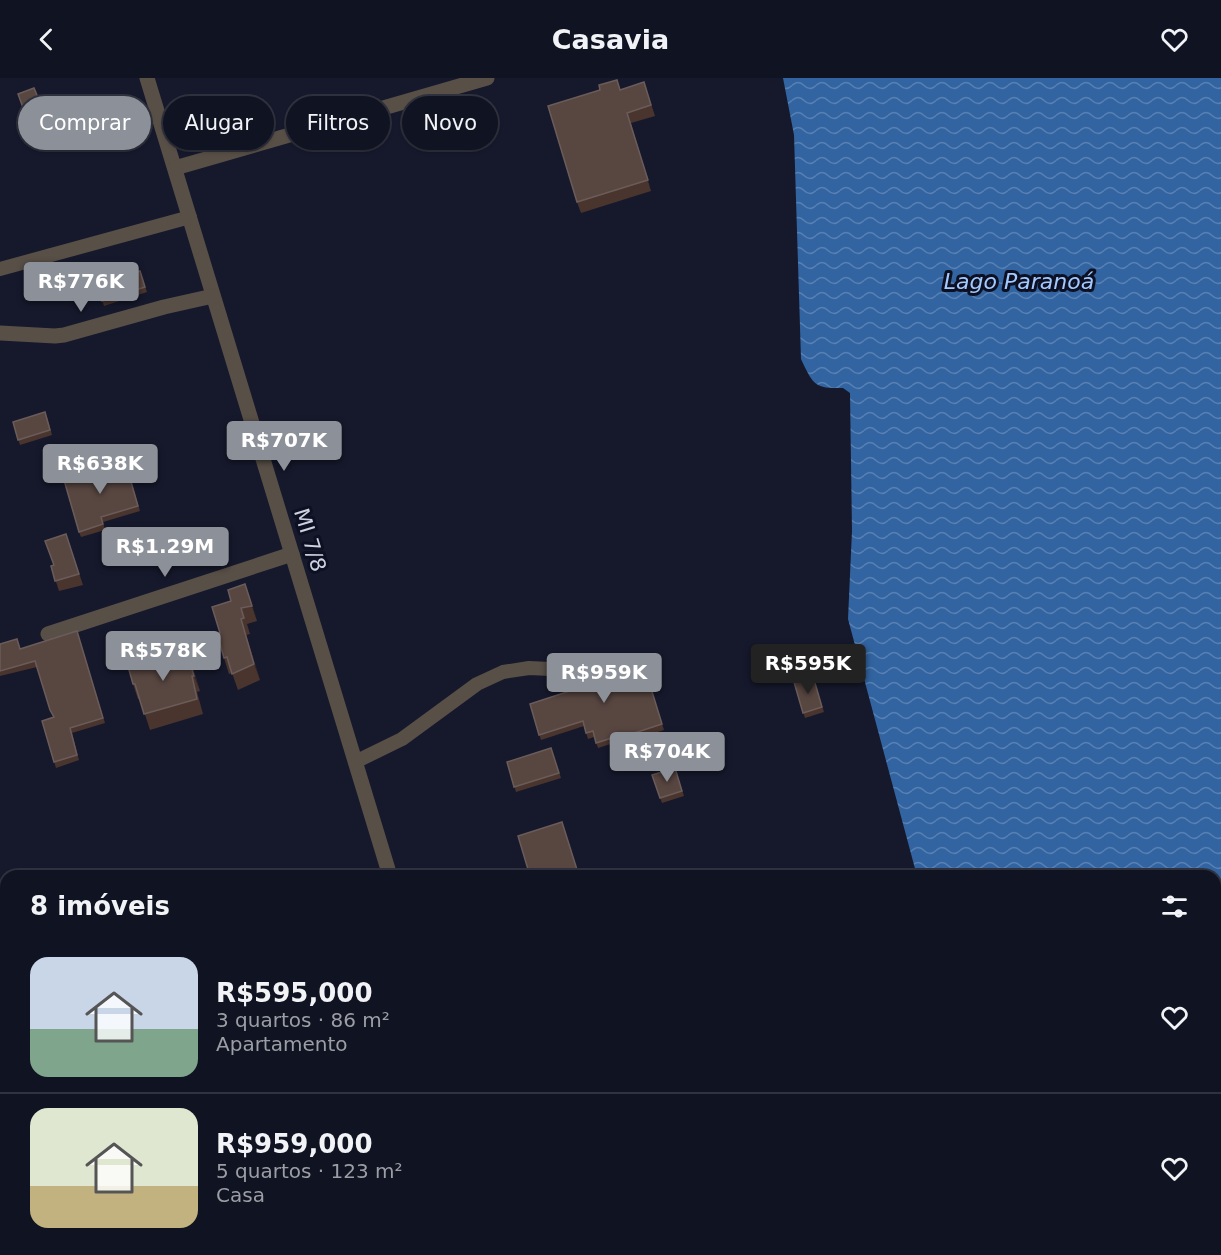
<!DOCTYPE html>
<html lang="pt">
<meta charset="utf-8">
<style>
body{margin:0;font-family:"DejaVu Sans",sans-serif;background:#1e202e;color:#f1f3f6;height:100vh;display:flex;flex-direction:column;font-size:22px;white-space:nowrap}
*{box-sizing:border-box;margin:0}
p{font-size:20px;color:#9c9ea5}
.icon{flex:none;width:33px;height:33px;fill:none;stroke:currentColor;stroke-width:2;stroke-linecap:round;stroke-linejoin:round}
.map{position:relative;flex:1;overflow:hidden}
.details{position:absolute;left:0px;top:792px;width:1221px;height:386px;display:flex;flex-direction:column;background:#101321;border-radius:18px 18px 0 0;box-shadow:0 2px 4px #0004,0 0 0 2px #30323f}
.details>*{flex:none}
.hud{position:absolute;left:18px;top:18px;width:600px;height:54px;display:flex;gap:12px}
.price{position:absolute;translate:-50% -51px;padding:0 14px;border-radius:6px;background:#8c9099;color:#fff;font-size:20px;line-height:39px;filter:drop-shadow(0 2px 3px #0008)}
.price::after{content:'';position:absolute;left:50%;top:36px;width:18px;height:14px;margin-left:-9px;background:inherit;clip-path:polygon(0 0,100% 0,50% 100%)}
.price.active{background:#222;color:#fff}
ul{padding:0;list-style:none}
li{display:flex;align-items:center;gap:18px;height:150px;padding:0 30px}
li+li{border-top:2px solid #30323f}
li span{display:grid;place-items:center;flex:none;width:168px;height:120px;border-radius:18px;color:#555}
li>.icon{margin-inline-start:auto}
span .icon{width:72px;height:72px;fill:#fffc;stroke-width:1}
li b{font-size:26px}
h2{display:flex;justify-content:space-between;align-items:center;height:72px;padding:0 30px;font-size:26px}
.tag{padding:0 21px;border-radius:27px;background:#101321;box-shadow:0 2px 4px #0004,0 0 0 2px #30323f;font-size:21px;line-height:54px}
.tag.active{background:#8c9099;color:#fff}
header{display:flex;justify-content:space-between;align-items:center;height:78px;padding:0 30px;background:#101321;font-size:27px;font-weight:700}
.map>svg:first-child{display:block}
.water{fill:url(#water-waves)}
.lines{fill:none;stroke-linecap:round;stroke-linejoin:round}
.service{stroke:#584f47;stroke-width:14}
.minor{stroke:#584f47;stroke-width:15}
.wall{fill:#4a352e}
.shaded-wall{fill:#2f2325}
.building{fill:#584641;stroke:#6b5c5a;stroke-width:1.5}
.labels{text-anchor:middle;stroke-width:6;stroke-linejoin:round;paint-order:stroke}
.street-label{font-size:21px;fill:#ced2df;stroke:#0d1022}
.water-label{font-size:22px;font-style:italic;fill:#a2caff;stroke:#0d1022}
</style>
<header><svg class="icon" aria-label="back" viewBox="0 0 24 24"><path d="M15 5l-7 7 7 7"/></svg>Casavia<svg class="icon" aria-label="heart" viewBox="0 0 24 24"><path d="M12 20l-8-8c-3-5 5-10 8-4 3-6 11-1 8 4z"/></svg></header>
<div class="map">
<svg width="1221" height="1177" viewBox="0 0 1221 1177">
<defs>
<pattern id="water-waves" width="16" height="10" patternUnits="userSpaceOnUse" patternTransform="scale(1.5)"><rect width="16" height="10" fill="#3264a1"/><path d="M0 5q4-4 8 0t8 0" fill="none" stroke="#5880b2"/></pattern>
</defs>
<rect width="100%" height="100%" fill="#16192c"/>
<!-- water -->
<path class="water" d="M 783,0 L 1221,0 L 1221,1177 L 1054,1177 L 1052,1172 L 1215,1172 L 1215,798 L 917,798 L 848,541 L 852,453 L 850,315 L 843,310 C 814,311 813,306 801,281 L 794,57 Z"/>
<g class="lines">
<!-- service -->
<g class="service">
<polyline points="0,191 190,139"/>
<polyline points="355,684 402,661 477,606 503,594 529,590 550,591"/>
</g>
<!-- minor -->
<g class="minor">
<polyline points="147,0 390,798"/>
<polyline points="175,90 487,0"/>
<polyline points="0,255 55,258 64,257 164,229 213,218"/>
<polyline points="48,556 292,476"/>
<polyline points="503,1172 505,1177"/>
<polyline points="232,1177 250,1172"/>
</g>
</g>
<!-- wall -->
<g class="wall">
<polygon points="644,4 655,38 631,45 651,113 581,135 577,124 621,12"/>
<polygon points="34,10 43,35 27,40 18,16"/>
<polygon points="140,193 147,214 104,228 97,206"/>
<polygon points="47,339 52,357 20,367 13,344"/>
<polygon points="125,383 140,433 103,444 105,452 81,459 79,454"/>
<polygon points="66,456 83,507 59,513 51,488 54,487"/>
<polygon points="245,506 257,543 247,546 250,556 246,557 260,602 238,612 232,595 229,596 224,580 220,555 231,523"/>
<polygon points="77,553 105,645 72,655 79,682 56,690 42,643 53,639 50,632 37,589 0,598 0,566 21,571"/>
<polygon points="647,581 657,611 652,613 664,652 615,668 614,665 598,670 594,659 588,661 584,648 541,662 530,626 579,610 604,594"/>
<polygon points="159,583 193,590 200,613 197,614 203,636 150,652 140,621 138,621 133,606"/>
<polygon points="813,598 824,634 805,640 794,604"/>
<polygon points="551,670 561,700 516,714 507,684"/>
<polygon points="675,690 684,718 662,725 652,697"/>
<polygon points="6,982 6,1007 0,1009 0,984"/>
</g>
<!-- shaded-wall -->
<g class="shaded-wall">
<polygon points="245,506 251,522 257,543 252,528"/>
<polygon points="241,541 246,557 260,602 254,586"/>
<polygon points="187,575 193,590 200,613 194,598"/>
</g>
<!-- building -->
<g class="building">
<polygon points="617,2 620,12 644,4 651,27 627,35 648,102 577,124 548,28 600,12 599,7"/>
<polygon points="34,10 42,29 25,35 18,16"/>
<polygon points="140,193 145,209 102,223 97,206"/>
<polygon points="45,334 50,352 18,362 13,344"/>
<polygon points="125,383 138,428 101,439 103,446 79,454 64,402"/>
<polygon points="66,456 79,496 55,503 51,488 54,487 45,463"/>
<polygon points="245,506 252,528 241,530 244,540 241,541 254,586 232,596 227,579 224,580 217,556 220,555 212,529 231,523 228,512"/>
<polygon points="77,553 103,640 70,650 77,677 54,684 42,643 54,639 50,632 35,583 0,593 0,566 17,561 20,571"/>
<polygon points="187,575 194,598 192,598 197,621 144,636 135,606 133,606 127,585 156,576 159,583"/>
<polygon points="647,581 655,605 650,607 662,646 613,662 612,660 596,665 593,653 586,655 583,643 539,657 530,626 579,610 576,598 603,590 604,594"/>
<polygon points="813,598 822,629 803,635 794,604"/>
<polygon points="551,670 559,695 514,709 507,684"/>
<polygon points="675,690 682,713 660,720 652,697"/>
<polygon points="562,744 579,798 530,798 518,758"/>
<polygon points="6,982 6,1001 0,1003 0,984"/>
<polygon points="743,1172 782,1172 784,1177 745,1177"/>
</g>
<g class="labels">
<!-- street labels -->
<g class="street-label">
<text transform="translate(310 462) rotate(73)" y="7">MI 7/8</text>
</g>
<!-- water labels -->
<g class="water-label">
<text x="1019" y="211">Lago Paranoá</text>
</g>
</g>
</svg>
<b class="price" style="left:81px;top:235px">R$776K</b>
<b class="price" style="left:284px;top:394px">R$707K</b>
<b class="price" style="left:100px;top:417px">R$638K</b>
<b class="price" style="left:165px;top:500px">R$1.29M</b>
<b class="price" style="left:163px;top:604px">R$578K</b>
<b class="price active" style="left:808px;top:617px">R$595K</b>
<b class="price" style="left:604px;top:626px">R$959K</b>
<b class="price" style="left:667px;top:705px">R$704K</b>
<div class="hud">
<a class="tag active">Comprar</a>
<a class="tag">Alugar</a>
<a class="tag">Filtros</a>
<a class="tag">Novo</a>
</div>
<section class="details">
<h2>8 imóveis<svg class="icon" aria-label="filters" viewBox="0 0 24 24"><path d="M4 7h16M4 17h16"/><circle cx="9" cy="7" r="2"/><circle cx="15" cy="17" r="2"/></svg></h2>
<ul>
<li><span style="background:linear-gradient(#c9d6e8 60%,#7fa58c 0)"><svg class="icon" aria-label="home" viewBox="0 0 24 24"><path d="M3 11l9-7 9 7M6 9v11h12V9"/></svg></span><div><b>R$595,000</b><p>3 quartos · 86 m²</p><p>Apartamento</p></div><svg class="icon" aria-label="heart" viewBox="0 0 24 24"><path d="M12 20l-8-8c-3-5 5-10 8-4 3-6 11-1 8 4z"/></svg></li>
<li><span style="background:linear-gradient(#dfe7d0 65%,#c2b280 0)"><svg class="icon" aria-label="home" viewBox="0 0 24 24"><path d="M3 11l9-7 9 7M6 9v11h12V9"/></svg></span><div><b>R$959,000</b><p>5 quartos · 123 m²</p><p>Casa</p></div><svg class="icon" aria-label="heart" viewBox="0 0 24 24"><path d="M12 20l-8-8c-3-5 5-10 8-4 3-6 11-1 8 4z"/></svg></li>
</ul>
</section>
</div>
